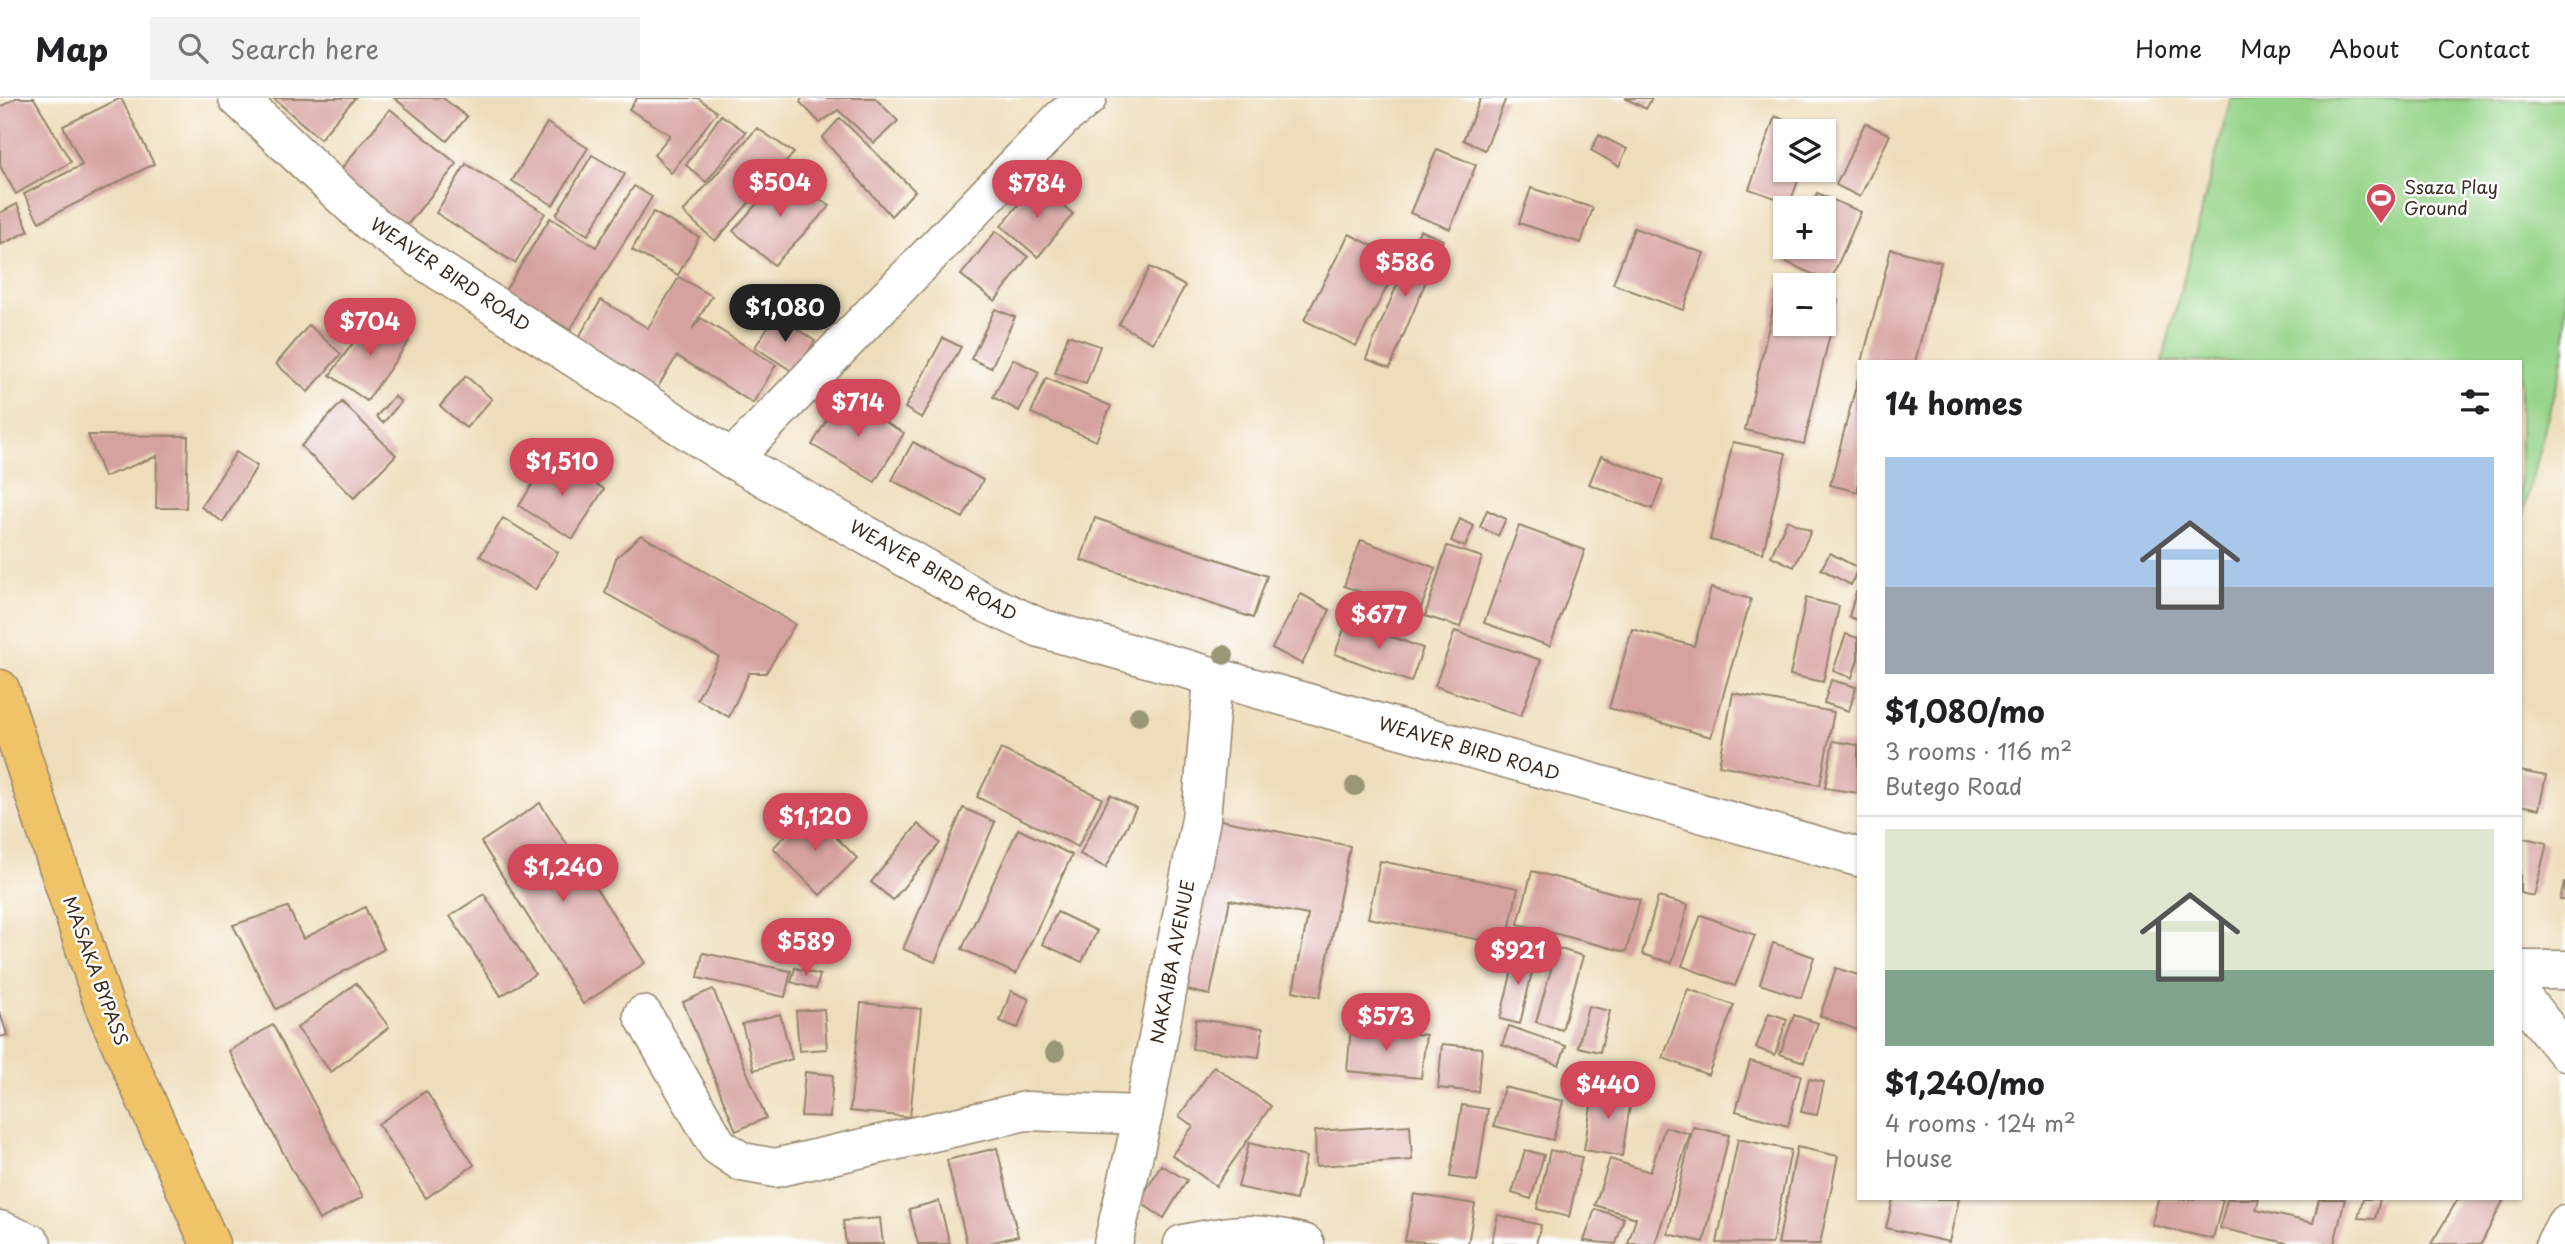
<!DOCTYPE html>
<meta charset="utf-8">
<style>
body{margin:0;font-family:"Playpen Sans",sans-serif;background:#f2f2f2;color:#202124;height:100vh;display:flex;flex-direction:column;font-size:26px;white-space:nowrap}
*{box-sizing:border-box;margin:0}
p{font-size:23px;color:#757577}
.icon{flex:none;width:38px;height:38px;fill:none;stroke:currentColor;stroke-width:2;stroke-linecap:round;stroke-linejoin:round}
.map{position:relative;flex:1;overflow:hidden}
.drawer{position:absolute;left:1857px;top:262px;width:665px;height:840px;display:flex;flex-direction:column;background:#fff;border-radius:0px;box-shadow:0 2px 5px #0004}
.drawer>*{flex:none}
.controls{position:absolute;left:1773px;top:21px;display:grid;gap:14px}
.controls a{display:grid;place-items:center;width:63px;height:63px;border-radius:0px;background:#fff;box-shadow:0 2px 5px #0004;font-size:35px}
.price{position:absolute;translate:-50% -60px;padding:0 16px;border-radius:24px;background:#d1495b;color:#fff;font-size:23px;line-height:46px;filter:drop-shadow(0 2px 4px #0008)}
.price::after{content:'';position:absolute;left:50%;top:42px;width:21px;height:16px;margin-left:-10px;background:inherit;clip-path:polygon(0 0,100% 0,50% 100%)}
.price.on{background:#222;color:#fff}
ul{padding:0;list-style:none}
li{display:grid;align-content:center;gap:14px;height:371px;padding:0 28px}
li+li{border-top:2px solid #e0e0e0}
li span{display:grid;place-items:center;height:217px;border-radius:0px;color:#555}
li>.icon{margin-inline-start:auto}
span .icon{width:126px;height:126px;fill:#fffc;stroke-width:1}
li b{font-size:30px}
h2{display:flex;justify-content:space-between;align-items:center;height:84px;padding:0 28px;font-size:30px}
header{display:flex;align-items:center;gap:42px;box-sizing:border-box;height:98px;padding:0 35px;background:#fff;border-bottom:2px solid #e0e0e0}
header strong{font-size:33px}
nav{display:flex;gap:38px;margin-inline-start:auto;font-size:24px}
.search{width:490px;height:63px;background:#f2f2f2;display:flex;align-items:center;gap:18px;box-sizing:border-box;padding:0 24px;border-radius:0px;color:#757577;font-size:26px}
.map>svg:first-child{display:block}
.green{fill:#96d489;stroke:#687f54;stroke-width:2}
.building{fill:#d6a29f}
.lines{fill:none;stroke-linecap:round;stroke-linejoin:round}
.minor-casing{stroke:#94846c;stroke-width:41}
.highway-casing{stroke:#94846c;stroke-width:41}
.minor{stroke:#fff;stroke-width:38}
.highway{stroke:#f1c369;stroke-width:38}
.tree{fill:#9a9776}
.labels{text-anchor:middle;stroke-width:5;stroke-linejoin:round;paint-order:stroke}
.poi-label{font-size:18px;fill:#3b2a1e;stroke:#fff;text-anchor:start}
.street-label{font-size:18px;fill:#3b2a1e;stroke:#fff}
</style>
<header>
<strong>Map</strong>
<div class="search"><svg class="icon" aria-label="search" viewBox="0 0 24 24"><circle cx="10" cy="10" r="6"/><path d="M15 15l6 6"/></svg>Search here</div>
<nav><a>Home</a><a>Map</a><a>About</a><a>Contact</a></nav>
</header>
<div class="map">
<svg width="2565" height="1146" viewBox="0 0 2565 1146">
<rect width="100%" height="100%" fill="#fff"/>
<filter id="ink" filterUnits="userSpaceOnUse"><feTurbulence type="fractalNoise" baseFrequency=".0143" numOctaves="2"/><feDisplacementMap in="SourceGraphic" scale="14" xChannelSelector="R" yChannelSelector="G"/><feConvolveMatrix kernelMatrix="1 2 1 2 8 2 1 2 1" color-interpolation-filters="sRGB"/></filter>
<filter id="wash" filterUnits="userSpaceOnUse"><feTurbulence type="fractalNoise" baseFrequency=".00686" numOctaves="4" result="noise"/><feDisplacementMap in="SourceGraphic" scale="28" xChannelSelector="R" yChannelSelector="G"/><feGaussianBlur stdDeviation="1.57" result="paint"/><feColorMatrix in="noise" values="0 0 0 0 0 0 0 0 0 0 0 0 0 0 0 0 0 1.4 0 .05"/><feComposite in="paint" operator="in"/></filter>
<g filter="url(#wash)">
<rect width="100%" height="100%" fill="#eeddba"/>
<!-- green -->
<polygon class="green" points="2231,0 2565,2 2565,252 2520,426 2520,264 2162,264"/>
<g id="blocks">
<!-- building -->
<g class="building">
<polygon points="16,0 34,0 71,64 16,96 0,68 0,9"/>
<polygon points="121,0 154,66 39,124 24,96 82,67 63,28"/>
<polygon points="273,0 355,0 320,41"/>
<polygon points="394,0 443,0 467,19 447,43"/>
<polygon points="637,0 698,0 717,14 671,75 654,57 670,37 629,11"/>
<polygon points="802,0 875,0 898,23 874,45 838,12 820,25 800,4"/>
<polygon points="1481,0 1506,0 1485,52 1463,42"/>
<polygon points="1625,0 1652,0 1646,11"/>
<polygon points="390,11 457,66 403,132 336,77"/>
<polygon points="721,17 746,34 706,84 686,67"/>
<polygon points="1775,18 1814,33 1785,33 1785,72 1802,72 1790,105 1749,91"/>
<polygon points="840,20 915,93 891,118 822,40"/>
<polygon points="547,25 588,50 553,107 512,83"/>
<polygon points="1865,25 1890,37 1860,99 1836,87"/>
<polygon points="757,30 794,55 715,143 683,114"/>
<polygon points="1599,37 1627,51 1619,68 1591,52"/>
<polygon points="1437,51 1476,67 1450,131 1410,115"/>
<polygon points="592,57 625,76 588,137 556,117"/>
<polygon points="466,66 545,115 515,165 436,115"/>
<polygon points="782,77 830,108 774,167 733,133"/>
<polygon points="1036,85 1073,116 1038,159 1001,128"/>
<polygon points="634,88 652,99 570,232 505,193 550,120 596,149"/>
<polygon points="1531,90 1593,110 1581,145 1519,125"/>
<polygon points="1817,95 1861,114 1830,184 1786,164 1793,149 1824,149 1824,110 1810,110"/>
<polygon points="17,106 29,133 0,147 0,115"/>
<polygon points="653,114 699,139 678,177 632,152"/>
<polygon points="1634,130 1704,155 1683,212 1613,186"/>
<polygon points="1420,132 1443,142 1390,270 1366,261"/>
<polygon points="996,133 1028,159 995,203 961,177"/>
<polygon points="1349,136 1401,162 1356,248 1304,222"/>
<polygon points="1891,151 1941,164 1915,264 1862,264"/>
<polygon points="1150,169 1185,188 1153,245 1119,226"/>
<polygon points="679,179 712,198 692,231 701,220 776,267 753,305 677,258 651,300 571,252 601,202 648,230"/>
<polygon points="1778,188 1785,189 1785,226 1824,226 1824,198 1838,202 1804,346 1745,332"/>
<polygon points="995,211 1015,219 991,270 971,261"/>
<polygon points="373,217 409,243 367,303 330,277"/>
<polygon points="776,217 815,243 795,275 755,249"/>
<polygon points="309,227 341,256 308,294 276,266"/>
<polygon points="1068,237 1100,248 1086,286 1055,275"/>
<polygon points="943,240 961,249 922,320 905,310"/>
<polygon points="1013,261 1039,274 1019,313 993,299"/>
<polygon points="466,278 492,301 466,330 440,308"/>
<polygon points="1046,280 1111,308 1096,343 1031,315"/>
<polygon points="1858,280 1858,394 1830,387"/>
<polygon points="394,298 401,304 383,325 376,319"/>
<polygon points="840,299 904,335 875,384 812,347"/>
<polygon points="342,304 396,357 354,400 301,348"/>
<polygon points="88,337 188,338 186,410 156,410 157,358 104,379"/>
<polygon points="913,344 983,382 963,420 892,382"/>
<polygon points="1733,344 1786,355 1763,455 1710,442"/>
<polygon points="236,354 257,368 223,424 201,409"/>
<polygon points="550,358 604,391 573,441 519,408"/>
<polygon points="1601,358 1663,382 1652,411 1589,386"/>
<polygon points="1487,412 1506,421 1498,438 1480,429"/>
<polygon points="503,420 558,454 535,492 480,458"/>
<polygon points="1095,420 1267,478 1253,520 1081,462"/>
<polygon points="1460,421 1474,428 1465,449 1451,443"/>
<polygon points="1787,422 1811,433 1794,469 1771,458"/>
<polygon points="1519,428 1585,452 1550,548 1484,525"/>
<polygon points="641,437 795,526 766,575 749,575 729,619 697,601 719,559 605,495 616,460"/>
<polygon points="1361,442 1436,470 1419,515 1344,488"/>
<polygon points="1447,448 1482,459 1460,529 1425,518"/>
<polygon points="1830,455 1858,470 1851,487 1821,471"/>
<polygon points="1711,490 1751,501 1711,639 1609,610 1632,531 1694,548"/>
<polygon points="1856,494 1858,494 1858,522 1849,519"/>
<polygon points="1301,496 1330,512 1302,566 1272,550"/>
<polygon points="1806,500 1839,508 1823,584 1790,577"/>
<polygon points="1347,523 1423,550 1411,584 1335,556"/>
<polygon points="1455,533 1541,562 1521,618 1435,588"/>
<polygon points="1846,536 1858,540 1858,561 1852,580 1833,573"/>
<polygon points="1831,582 1856,589 1849,613 1824,605"/>
<polygon points="1733,595 1834,614 1820,687 1719,667"/>
<polygon points="1833,643 1858,647 1858,695 1825,690"/>
<polygon points="1001,651 1102,700 1078,749 977,699"/>
<polygon points="2520,673 2546,678 2539,711 2520,707"/>
<polygon points="1110,697 1136,710 1106,770 1080,756"/>
<polygon points="540,705 645,865 583,906 481,744"/>
<polygon points="963,710 995,724 935,864 903,851"/>
<polygon points="810,713 857,760 820,797 773,750"/>
<polygon points="1216,721 1350,748 1320,899 1293,893 1308,817 1230,802 1210,897 1182,891"/>
<polygon points="918,726 940,745 893,802 871,784"/>
<polygon points="1018,731 1072,757 1016,876 962,851"/>
<polygon points="2520,739 2547,745 2534,798 2520,795"/>
<polygon points="1380,763 1518,790 1506,847 1368,820"/>
<polygon points="1532,773 1640,802 1626,854 1518,826"/>
<polygon points="2564,784 2565,784 2565,802 2560,802"/>
<polygon points="484,796 535,876 501,898 450,818"/>
<polygon points="1658,799 1688,807 1672,865 1642,856"/>
<polygon points="288,809 303,841 365,809 384,851 276,911 233,827"/>
<polygon points="1057,814 1097,833 1082,864 1042,846"/>
<polygon points="1701,817 1755,837 1735,888 1682,868"/>
<polygon points="1773,845 1814,859 1801,900 1760,886"/>
<polygon points="1557,850 1583,858 1562,932 1536,924"/>
<polygon points="1517,852 1536,857 1520,926 1500,921"/>
<polygon points="703,855 791,873 785,899 698,880"/>
<polygon points="795,870 820,877 816,891 791,884"/>
<polygon points="1836,870 1858,877 1858,932 1820,918"/>
<polygon points="356,885 389,929 331,974 297,930"/>
<polygon points="713,891 766,1020 736,1033 683,904"/>
<polygon points="1688,891 1734,907 1708,977 1663,960"/>
<polygon points="1011,893 1029,901 1018,930 1000,923"/>
<polygon points="861,905 921,911 910,1019 850,1013"/>
<polygon points="1588,908 1610,913 1600,954 1578,949"/>
<polygon points="824,911 827,951 799,953 796,913"/>
<polygon points="0,914 7,937 0,939"/>
<polygon points="1769,915 1787,921 1775,957 1756,950"/>
<polygon points="780,916 792,961 754,972 742,926"/>
<polygon points="1794,917 1818,925 1804,964 1780,956"/>
<polygon points="1196,921 1263,930 1259,959 1192,951"/>
<polygon points="273,927 363,1099 319,1122 229,953"/>
<polygon points="1509,928 1566,948 1559,967 1502,947"/>
<polygon points="1351,930 1426,937 1421,980 1347,973"/>
<polygon points="1442,946 1482,950 1478,994 1438,990"/>
<polygon points="1750,963 1801,977 1788,1028 1736,1013"/>
<polygon points="1214,968 1271,1008 1216,1088 1172,1057 1193,1028 1179,1018"/>
<polygon points="805,974 833,977 830,1019 801,1018"/>
<polygon points="1809,981 1824,984 1817,1017 1801,1014"/>
<polygon points="1594,988 1632,994 1622,1058 1584,1052"/>
<polygon points="1504,989 1563,1003 1553,1042 1494,1028"/>
<polygon points="426,993 474,1067 426,1100 378,1026"/>
<polygon points="1462,1007 1488,1011 1477,1083 1450,1079"/>
<polygon points="1410,1027 1412,1062 1316,1068 1315,1033"/>
<polygon points="1665,1029 1690,1036 1655,1146 1628,1146 1636,1120 1595,1107 1610,1061 1650,1074"/>
<polygon points="1693,1029 1729,1037 1704,1144 1668,1136"/>
<polygon points="1738,1041 1791,1052 1772,1146 1717,1145"/>
<polygon points="1249,1045 1306,1059 1296,1102 1238,1089"/>
<polygon points="1797,1049 1838,1058 1820,1146 1778,1146"/>
<polygon points="997,1050 1018,1138 985,1146 967,1146 947,1062"/>
<polygon points="1525,1052 1544,1057 1531,1101 1512,1095"/>
<polygon points="1550,1052 1582,1059 1569,1119 1537,1111"/>
<polygon points="1161,1067 1187,1082 1164,1120 1139,1104"/>
<polygon points="1414,1096 1475,1106 1468,1146 1405,1143"/>
<polygon points="1893,1101 1959,1101 1949,1144 1886,1130"/>
<polygon points="2158,1101 2223,1101 2213,1141 2152,1127"/>
<polygon points="2227,1101 2259,1101 2256,1112 2313,1125 2319,1101 2345,1101 2334,1146 2291,1146 2220,1130"/>
<polygon points="2363,1101 2380,1101 2375,1121 2358,1120"/>
<polygon points="2458,1101 2504,1101 2481,1146 2431,1146"/>
<polygon points="939,1103 950,1146 918,1146 909,1111"/>
<polygon points="1595,1111 1624,1120 1616,1146 1584,1143"/>
<polygon points="1498,1117 1541,1127 1536,1146 1491,1146"/>
<polygon points="880,1120 883,1146 846,1146 843,1123"/>
</g>
</g>
</g>
<g filter="url(#ink)">
<use href="#blocks" fill-opacity="0" stroke="#94846c" stroke-width="2"/>
<g class="lines">
<!-- minor casing -->
<g class="minor-casing">
<g id="minor">
<polyline points="238,0 372,126 423,162 732,361 984,504 1040,530 1858,759"/>
<polyline points="732,361 1062,20 1087,0"/>
<polyline points="2520,872 2565,872"/>
<polyline points="2520,897 2565,953"/>
<polyline points="643,917 718,1048 742,1064 775,1070 1026,1013 1143,1017"/>
<polyline points="0,1132 32,1146"/>
<polyline points="1113,1146 1143,1017 1201,721 1213,580"/>
<path d="M 1183,1146 C 1232,1136 1256,1132 1305,1146"/>
<polyline points="2555,1146 2565,1127"/>
</g>
</g>
<!-- highway casing -->
<g class="highway-casing">
<polyline id="highway" points="0,591 104,908 210,1146"/>
</g>
<!-- minor -->
<use href="#minor" class="minor"/>
<!-- highway -->
<use href="#highway" class="highway"/>
</g>
<!-- trees -->
<g class="tree">
<circle cx="1224" cy="557" r="10"/>
<circle cx="1139" cy="618" r="10"/>
<circle cx="1355" cy="688" r="10"/>
<circle cx="1055" cy="954" r="10"/>
</g>
</g>
<!-- icons -->
<defs>
<g id="stadium-pin" transform="scale(1.575)"><path d="M0 17L-7.5 6A9.5 9.5 0 1 1 7.5 6Z" fill="#d1495b" stroke="#fff"/><path d="M0-5a6.5 5 0 1 0 0 10a6.5 5 0 1 0 0-10ZM-3.5-1.8h7v3.6h-7Z" fill="#fff"/></g>
</defs>
<g fill-rule="evenodd">
<use href="#stadium-pin" x="2381" y="100"/>
</g>
<g class="labels">
<!-- poi labels -->
<g class="poi-label">
<text x="2404" y="96">Ssaza Play<tspan x="2404" dy="21">Ground</tspan></text>
</g>
<!-- street labels -->
<g class="street-label">
<text transform="translate(450 177) rotate(34)" y="6">WEAVER BIRD ROAD</text>
<text transform="translate(933 473) rotate(29)" y="6">WEAVER BIRD ROAD</text>
<text transform="translate(1469 651) rotate(16)" y="6">WEAVER BIRD ROAD</text>
<text transform="translate(1173 864) rotate(-79)" y="6">NAKAIBA AVENUE</text>
<text transform="translate(95 873) rotate(70)" y="6">MASAKA BYPASS</text>
</g>
</g>
</svg>
<div class="controls">
<a><svg class="icon" aria-label="layers" viewBox="0 0 24 24"><path d="M12 4l9 5-9 5-9-5zM3 14l9 5 9-5"/></svg></a>
<a>+</a>
<a>−</a>
</div>
<b class="price" style="left:780px;top:121px">$504</b>
<b class="price" style="left:1037px;top:122px">$784</b>
<b class="price" style="left:1405px;top:201px">$586</b>
<b class="price on" style="left:785px;top:246px">$1,080</b>
<b class="price" style="left:370px;top:260px">$704</b>
<b class="price" style="left:858px;top:341px">$714</b>
<b class="price" style="left:562px;top:400px">$1,510</b>
<b class="price" style="left:1379px;top:553px">$677</b>
<b class="price" style="left:815px;top:755px">$1,120</b>
<b class="price" style="left:563px;top:806px">$1,240</b>
<b class="price" style="left:806px;top:880px">$589</b>
<b class="price" style="left:1518px;top:889px">$921</b>
<b class="price" style="left:1386px;top:955px">$573</b>
<b class="price" style="left:1608px;top:1023px">$440</b>
<section class="drawer">
<h2>14 homes<svg class="icon" aria-label="filters" viewBox="0 0 24 24"><path d="M4 7h16M4 17h16"/><circle cx="9" cy="7" r="2"/><circle cx="15" cy="17" r="2"/></svg></h2>
<ul>
<li><span style="background:linear-gradient(#a9c7e8 60%,#9aa5b1 0)"><svg class="icon" aria-label="home" viewBox="0 0 24 24"><path d="M3 11l9-7 9 7M6 9v11h12V9"/></svg></span><div><b>$1,080/mo</b><p>3 rooms · 116 m²</p><p>Butego Road</p></div></li>
<li><span style="background:linear-gradient(#dfe7d0 65%,#7fa58c 0)"><svg class="icon" aria-label="home" viewBox="0 0 24 24"><path d="M3 11l9-7 9 7M6 9v11h12V9"/></svg></span><div><b>$1,240/mo</b><p>4 rooms · 124 m²</p><p>House</p></div></li>
</ul>
</section>
</div>
